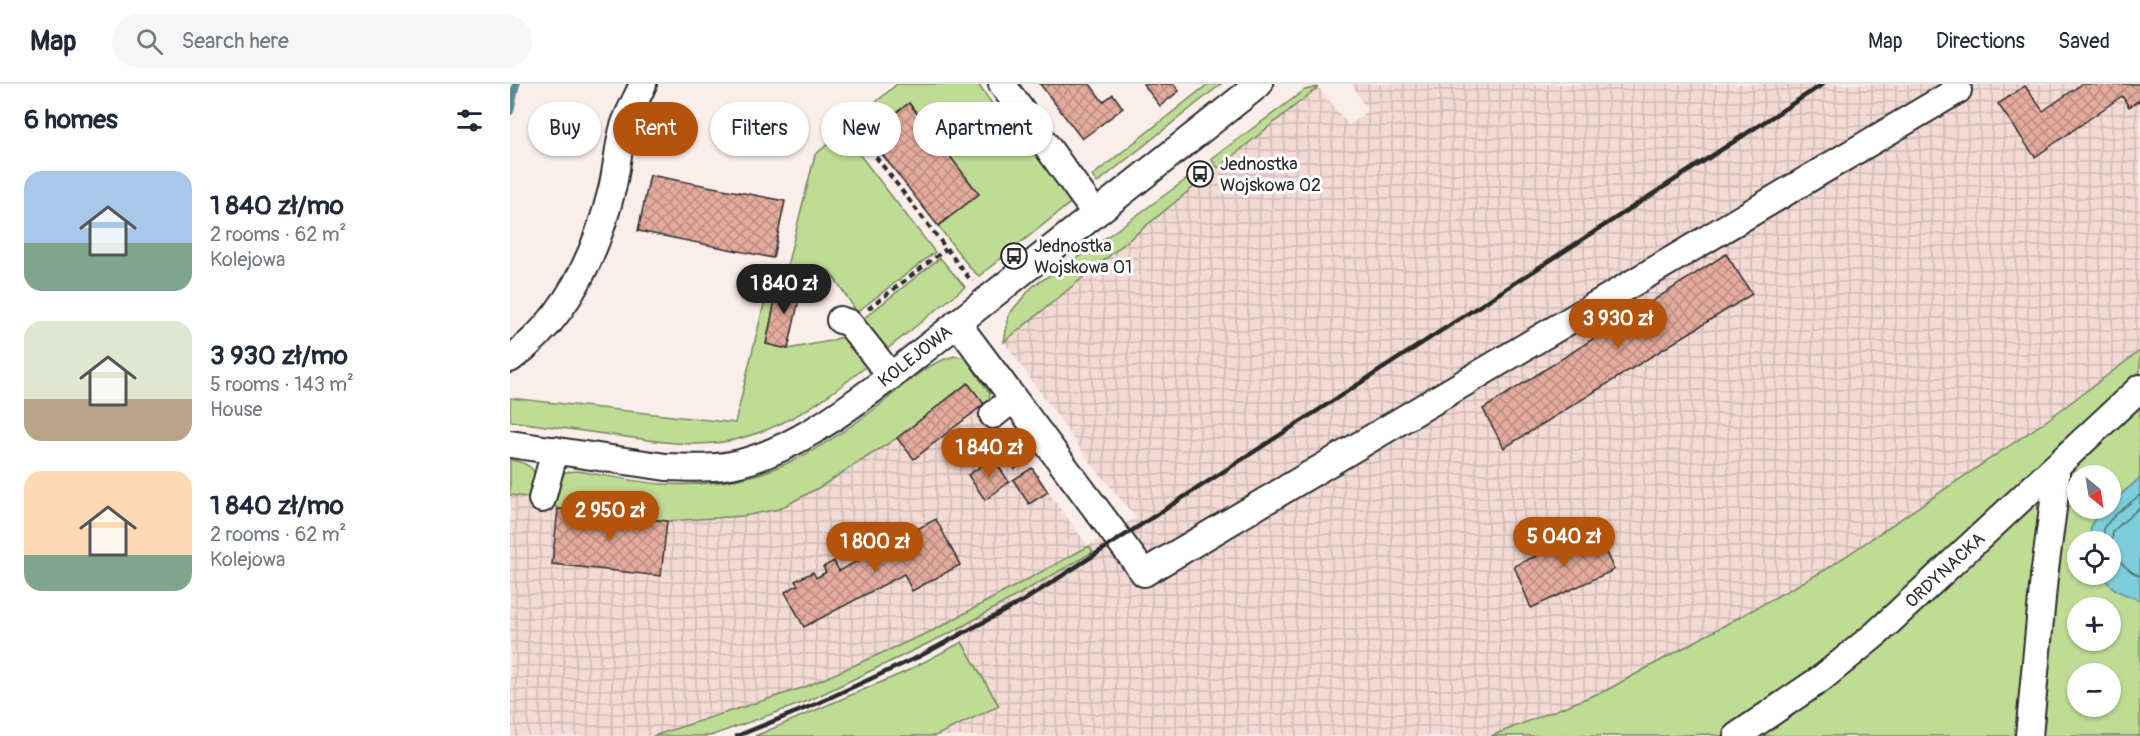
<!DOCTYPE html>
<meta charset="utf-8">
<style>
body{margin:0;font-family:Pangolin,sans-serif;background:#f6f6f7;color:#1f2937;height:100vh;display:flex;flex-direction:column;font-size:22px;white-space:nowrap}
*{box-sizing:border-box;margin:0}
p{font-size:20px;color:#747a83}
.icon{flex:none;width:33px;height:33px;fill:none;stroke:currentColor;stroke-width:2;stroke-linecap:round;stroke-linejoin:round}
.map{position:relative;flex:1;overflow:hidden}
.side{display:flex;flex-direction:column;background:#fff;width:510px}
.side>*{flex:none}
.banner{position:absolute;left:18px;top:18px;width:570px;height:54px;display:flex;gap:12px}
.needle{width:39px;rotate:150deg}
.fabs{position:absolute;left:1557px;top:381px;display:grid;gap:12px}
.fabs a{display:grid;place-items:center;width:54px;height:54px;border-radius:50%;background:#fff;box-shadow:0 2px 4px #0004;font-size:30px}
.price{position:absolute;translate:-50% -51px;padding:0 14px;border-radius:21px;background:#b45309;color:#fff;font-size:20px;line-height:39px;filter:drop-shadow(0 2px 3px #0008)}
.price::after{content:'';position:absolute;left:50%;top:36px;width:18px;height:14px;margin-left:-9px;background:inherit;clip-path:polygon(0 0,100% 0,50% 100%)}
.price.active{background:#222;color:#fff}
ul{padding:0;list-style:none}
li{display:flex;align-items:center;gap:18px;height:150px;padding:0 24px}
li span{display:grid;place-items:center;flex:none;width:168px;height:120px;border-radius:18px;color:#555}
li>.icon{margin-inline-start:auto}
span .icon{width:72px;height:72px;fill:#fffc;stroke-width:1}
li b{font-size:26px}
h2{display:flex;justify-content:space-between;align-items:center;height:72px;padding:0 24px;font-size:26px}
.chip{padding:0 21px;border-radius:27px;background:#fff;box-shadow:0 2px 4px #0004;font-size:21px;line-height:54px}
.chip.active{background:#b45309;color:#fff}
header{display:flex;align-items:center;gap:36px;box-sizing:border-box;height:84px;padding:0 30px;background:#fff;border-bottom:2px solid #e0e1e3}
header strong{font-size:28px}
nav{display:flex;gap:33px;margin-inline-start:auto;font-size:21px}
.search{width:420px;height:54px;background:#f6f6f7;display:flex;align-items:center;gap:15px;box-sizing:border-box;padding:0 21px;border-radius:33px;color:#747a83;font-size:22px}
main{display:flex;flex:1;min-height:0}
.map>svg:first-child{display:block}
.industrial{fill:url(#industrial-grid)}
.grass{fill:#bedc94;stroke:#748460;stroke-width:1.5;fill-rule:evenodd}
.water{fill:#7ecdda;stroke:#5d8c94;stroke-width:1.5}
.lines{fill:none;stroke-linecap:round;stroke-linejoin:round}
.shore{stroke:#4c6c71;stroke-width:1.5}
.stream{stroke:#5d8c94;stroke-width:8}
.building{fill:url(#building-cross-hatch);stroke:#2b2b2b;stroke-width:1.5}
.minor-casing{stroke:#2b2b2b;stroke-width:30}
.path{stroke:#2b2b2b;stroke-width:4;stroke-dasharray:6 4.5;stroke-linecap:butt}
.minor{stroke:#fff;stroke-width:26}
.rail{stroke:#2b2b2b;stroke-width:4.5}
.labels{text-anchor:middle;stroke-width:6;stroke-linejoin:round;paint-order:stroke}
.poi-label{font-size:18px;fill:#2b2b2b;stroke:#fff;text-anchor:start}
.street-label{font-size:18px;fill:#2b2b2b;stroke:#fff}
</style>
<header>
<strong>Map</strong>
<div class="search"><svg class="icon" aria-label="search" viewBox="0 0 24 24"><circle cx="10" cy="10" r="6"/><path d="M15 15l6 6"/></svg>Search here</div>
<nav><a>Map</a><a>Directions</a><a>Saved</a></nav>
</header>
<main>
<section class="side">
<h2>6 homes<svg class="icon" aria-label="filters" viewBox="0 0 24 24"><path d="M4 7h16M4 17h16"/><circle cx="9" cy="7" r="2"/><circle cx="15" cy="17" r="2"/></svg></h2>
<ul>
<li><span style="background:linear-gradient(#a9c7e8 60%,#7fa58c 0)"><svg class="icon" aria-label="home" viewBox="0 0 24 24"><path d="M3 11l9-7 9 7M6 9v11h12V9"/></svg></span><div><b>1 840 zł/mo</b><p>2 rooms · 62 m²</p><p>Kolejowa</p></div></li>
<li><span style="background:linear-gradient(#dfe7d0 65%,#b9a48a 0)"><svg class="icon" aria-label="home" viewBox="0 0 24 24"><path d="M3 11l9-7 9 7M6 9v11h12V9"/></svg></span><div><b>3 930 zł/mo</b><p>5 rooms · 143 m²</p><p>House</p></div></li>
<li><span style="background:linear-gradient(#ffd9b3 70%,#7fa58c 0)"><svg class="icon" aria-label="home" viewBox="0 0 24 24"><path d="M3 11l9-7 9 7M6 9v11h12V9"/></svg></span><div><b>1 840 zł/mo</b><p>2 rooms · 62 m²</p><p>Kolejowa</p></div></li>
</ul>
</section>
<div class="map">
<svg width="1630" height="652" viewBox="0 0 1630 652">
<defs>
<pattern id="industrial-grid" width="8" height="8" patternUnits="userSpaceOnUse" patternTransform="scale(1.5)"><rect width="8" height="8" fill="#f3dad4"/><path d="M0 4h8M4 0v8" fill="none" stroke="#d0bbb6"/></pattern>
<pattern id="building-cross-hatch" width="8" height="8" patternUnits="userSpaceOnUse" patternTransform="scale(1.5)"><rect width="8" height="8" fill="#e4ab9d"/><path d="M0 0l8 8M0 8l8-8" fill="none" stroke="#b98b80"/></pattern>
</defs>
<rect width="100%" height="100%" fill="#faeeeb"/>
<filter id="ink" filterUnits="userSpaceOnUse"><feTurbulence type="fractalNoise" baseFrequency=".0167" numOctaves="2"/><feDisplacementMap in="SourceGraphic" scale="12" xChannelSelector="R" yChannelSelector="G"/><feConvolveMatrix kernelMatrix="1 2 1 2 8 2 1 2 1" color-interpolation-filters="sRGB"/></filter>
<g filter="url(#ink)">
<!-- industrial -->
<polygon class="industrial" points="842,0 1630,0 1630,267 1536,337 1315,486 1097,606 981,652 425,652 489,622 446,546 582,468 578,462 424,546 295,603 143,652 0,652 0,411 41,416 234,432 269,425 310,403 387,354 458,299 517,376 538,408 578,462 626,434 580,378 494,258 808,3 839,41 857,27"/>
<!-- grass -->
<g class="grass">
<polygon points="387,0 468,0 509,58 516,53 564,116 469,192 461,185 428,142 469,110 399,19 357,51 345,36"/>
<polygon points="698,0 711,0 587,99 582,92"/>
<polygon points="808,3 708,84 701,75 795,6"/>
<polygon points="332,48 425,168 347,228 319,186 292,202 273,198 305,71"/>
<polygon points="681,92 686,101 494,258 499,230 523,202 576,168"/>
<polygon points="430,174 455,203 376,266 353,235"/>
<path d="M 260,195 L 269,197 L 256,260 L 278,265 L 320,257 L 335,252 L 357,282 C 319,312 282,340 235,353 C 193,366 151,358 109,352 C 72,347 36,342 0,337 L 0,314 L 225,339 Z"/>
<polygon points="1630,267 1630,288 1371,535 1277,611 1211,652 1197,650 1160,652 981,652 1097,606 1315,486 1536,337"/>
<path d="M 445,272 L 456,274 L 480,310 L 479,315 L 474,320 L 457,299 L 387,354 L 310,403 L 269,425 L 234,432 L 157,437 L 48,425 L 41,416 L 55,388 L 67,387 C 95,391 124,398 153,400 C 243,404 291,379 362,327 C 389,307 412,280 445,272 Z"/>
<path d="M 1630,317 L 1630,652 L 1528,652 L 1552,403 L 1567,373 ZM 1568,392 L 1600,392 L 1600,424 L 1568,424 ZM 1568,458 L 1600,458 L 1600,490 L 1568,490 ZM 1568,524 L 1600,524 L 1600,556 L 1568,556 ZM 1568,590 L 1600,590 L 1600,622 L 1568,622 Z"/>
<path d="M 0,376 C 27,380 27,389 25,414 L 0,411 Z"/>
<polygon points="1527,420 1529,430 1510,652 1244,652 1521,421"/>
<polygon points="579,462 583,468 446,546 298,617 200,652 143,652 295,603 424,546"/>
<polygon points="452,558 489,622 425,652 245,652 395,588"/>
</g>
<!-- water -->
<path class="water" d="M 1630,394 L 1630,516 C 1615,511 1599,506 1593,491 L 1600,490 L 1600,458 L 1581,457 C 1578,442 1583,435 1594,425 L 1600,424 L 1601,419 Z"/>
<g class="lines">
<!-- shore -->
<g class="shore">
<path d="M 1630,423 L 1603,447 L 1601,467 C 1610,477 1617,487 1630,492"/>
<polyline points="1594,458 1594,443 1605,431 1630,411"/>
</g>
<!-- stream -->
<polyline class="stream" points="0,27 6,0"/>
</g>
<!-- building -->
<g class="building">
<polygon points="530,0 580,0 593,18 603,10 613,24 572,55"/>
<polygon points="633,0 664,0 669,7 650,22"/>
<polygon points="1572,0 1630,0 1630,16 1619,23 1612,12 1525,73 1488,20 1515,2 1533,27"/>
<polygon points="399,19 469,110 428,142 357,51"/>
<polygon points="140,91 275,117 263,174 128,147"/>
<polygon points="1216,170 1242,210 994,364 973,325"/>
<polygon points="269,197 292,202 278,265 256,260"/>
<polygon points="458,299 474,320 404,375 387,354"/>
<polygon points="507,352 522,373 505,385 490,364"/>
<polygon points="483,374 499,398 475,416 458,391"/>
<polygon points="522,384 538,408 519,420 503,396"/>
<polygon points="48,425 157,437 151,492 42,480"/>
<polygon points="426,435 450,481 402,507 394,490 294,543 275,508 288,501 285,497 303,488 306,494 316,488 313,483 324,477 329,487"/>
<polygon points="1085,445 1104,486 1021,524 1004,482"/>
</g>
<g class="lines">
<!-- minor casing -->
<g class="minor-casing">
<g id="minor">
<polyline points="492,0 585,129"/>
<polyline points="330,236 339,239 381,292"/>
<polyline points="447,239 634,489 1448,6"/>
<path d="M 0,275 C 56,235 86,171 102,105 C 107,85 108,62 114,42 C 119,28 127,14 133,0"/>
<polyline points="483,331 503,315"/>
<path d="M 0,360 L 156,383 C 181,384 206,385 230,379 C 287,364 334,327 381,292 L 749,0"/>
<polyline points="32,415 45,366"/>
<polyline points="1227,652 1312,594 1367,549 1630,304"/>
<polyline points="1519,652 1534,493 1546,402 1546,383"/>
</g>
</g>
<!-- path -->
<g class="path">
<polyline points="353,56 462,198"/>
<polyline points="358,225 436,165"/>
</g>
<!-- minor -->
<use href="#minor" class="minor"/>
<!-- rail -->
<polyline class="rail" points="227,652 306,620 410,572 513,517 1313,0"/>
</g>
</g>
<!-- icons -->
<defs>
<g id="bus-ring" transform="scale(1.35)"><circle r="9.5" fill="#fff" stroke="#2b2b2b" stroke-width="1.5"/><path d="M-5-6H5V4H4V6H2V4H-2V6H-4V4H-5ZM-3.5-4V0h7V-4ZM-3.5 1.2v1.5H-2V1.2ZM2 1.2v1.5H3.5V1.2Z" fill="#2b2b2b"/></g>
</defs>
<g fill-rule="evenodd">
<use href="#bus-ring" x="690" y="90"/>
<use href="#bus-ring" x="504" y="172"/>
</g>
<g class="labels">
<!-- poi labels -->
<g class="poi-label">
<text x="710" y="86">Jednostka<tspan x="710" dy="21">Wojskowa 02</tspan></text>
<text x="524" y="168">Jednostka<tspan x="524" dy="21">Wojskowa 01</tspan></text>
</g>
<!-- street labels -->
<g class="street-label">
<text transform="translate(405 272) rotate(-38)" y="6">KOLEJOWA</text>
<text transform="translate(1435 486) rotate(-43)" y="6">ORDYNACKA</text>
</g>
</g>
</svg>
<div class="fabs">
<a><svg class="needle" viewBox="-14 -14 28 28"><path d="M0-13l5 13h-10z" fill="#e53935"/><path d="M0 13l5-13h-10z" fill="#747a83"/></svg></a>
<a><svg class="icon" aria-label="locate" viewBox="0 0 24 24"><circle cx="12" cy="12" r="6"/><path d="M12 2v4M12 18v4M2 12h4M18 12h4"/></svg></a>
<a>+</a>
<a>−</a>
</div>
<b class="price active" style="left:274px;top:231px">1 840 zł</b>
<b class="price" style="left:1108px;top:266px">3 930 zł</b>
<b class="price" style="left:479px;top:395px">1 840 zł</b>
<b class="price" style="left:100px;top:458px">2 950 zł</b>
<b class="price" style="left:1054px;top:484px">5 040 zł</b>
<b class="price" style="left:365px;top:489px">1 800 zł</b>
<div class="banner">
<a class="chip">Buy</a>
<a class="chip active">Rent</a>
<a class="chip">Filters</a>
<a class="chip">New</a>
<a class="chip">Apartment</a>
</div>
</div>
</main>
